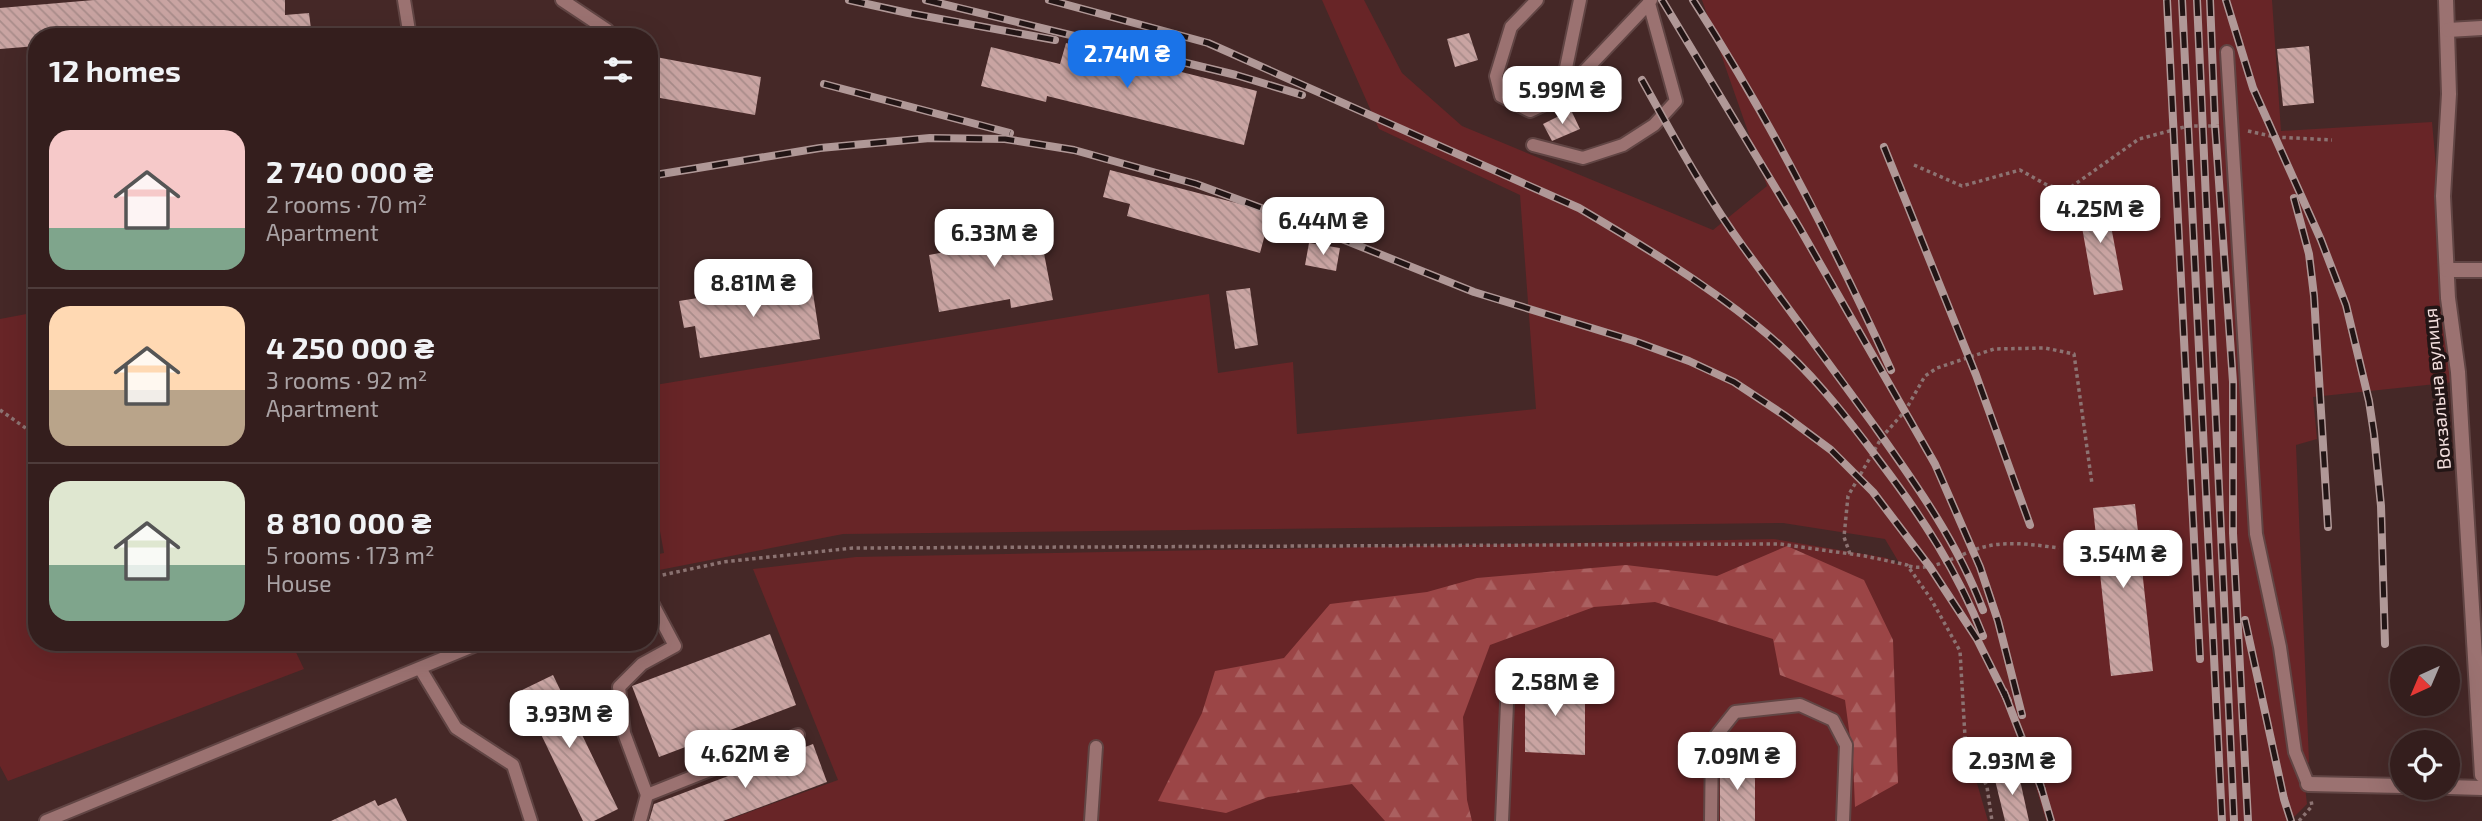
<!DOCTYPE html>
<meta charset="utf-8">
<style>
body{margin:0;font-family:"Exo 2",sans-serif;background:#3f2b2a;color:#f1f3f6;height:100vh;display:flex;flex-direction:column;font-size:26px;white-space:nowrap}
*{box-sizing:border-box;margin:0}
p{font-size:23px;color:#a9a2a4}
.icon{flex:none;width:38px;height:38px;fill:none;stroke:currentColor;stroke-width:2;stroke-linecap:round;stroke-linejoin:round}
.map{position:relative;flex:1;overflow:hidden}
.panel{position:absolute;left:28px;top:28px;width:630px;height:623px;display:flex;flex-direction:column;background:#341e1d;border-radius:28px;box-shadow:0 7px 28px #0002,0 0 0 2px #4e3c3b}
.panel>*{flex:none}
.needle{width:46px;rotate:224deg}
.buttons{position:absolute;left:2390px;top:646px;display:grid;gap:14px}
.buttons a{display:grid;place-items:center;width:70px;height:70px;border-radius:50%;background:#341e1d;box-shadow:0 7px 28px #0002,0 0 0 2px #4e3c3b;font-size:35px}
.price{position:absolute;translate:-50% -60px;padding:0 16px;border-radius:14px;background:#fff;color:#222;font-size:23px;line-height:46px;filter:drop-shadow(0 2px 4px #0008)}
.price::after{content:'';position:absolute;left:50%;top:42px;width:21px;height:16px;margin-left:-10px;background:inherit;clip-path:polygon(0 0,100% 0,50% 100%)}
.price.selected{background:#1a73e8;color:#fff}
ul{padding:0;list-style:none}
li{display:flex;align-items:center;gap:21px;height:175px;padding:0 21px}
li+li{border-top:2px solid #4e3c3b}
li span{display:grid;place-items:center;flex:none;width:196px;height:140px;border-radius:21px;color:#555}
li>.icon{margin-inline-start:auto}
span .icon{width:84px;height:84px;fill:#fffc;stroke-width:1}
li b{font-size:30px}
h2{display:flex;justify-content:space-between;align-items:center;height:84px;padding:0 21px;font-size:30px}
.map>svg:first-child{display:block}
.green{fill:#682527}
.forest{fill:url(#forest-firs)}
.building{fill:url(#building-back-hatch)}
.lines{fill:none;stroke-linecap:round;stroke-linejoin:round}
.lane-casing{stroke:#614544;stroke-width:16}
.street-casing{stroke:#614544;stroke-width:18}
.path{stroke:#8c7372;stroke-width:3.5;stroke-dasharray:3.5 3.5;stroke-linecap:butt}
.lane{stroke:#9b7271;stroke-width:12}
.street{stroke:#9b7271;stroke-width:14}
.rail-casing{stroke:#b09897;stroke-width:8}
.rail{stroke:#221515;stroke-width:5;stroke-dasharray:16;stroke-linecap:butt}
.labels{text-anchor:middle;stroke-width:7;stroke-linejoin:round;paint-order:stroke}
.street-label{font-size:19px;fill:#f4e0df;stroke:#221515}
</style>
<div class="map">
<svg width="2482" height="821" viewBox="0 0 2482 821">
<defs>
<pattern id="forest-firs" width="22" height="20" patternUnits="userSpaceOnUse" patternTransform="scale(1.75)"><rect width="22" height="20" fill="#9b4546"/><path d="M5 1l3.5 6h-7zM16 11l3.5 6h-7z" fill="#aa6060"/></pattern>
<pattern id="building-back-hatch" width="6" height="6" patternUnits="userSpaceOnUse" patternTransform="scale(1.75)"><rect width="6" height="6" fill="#c9a4a2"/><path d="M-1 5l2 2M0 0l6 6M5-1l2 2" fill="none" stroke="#a98c8a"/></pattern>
</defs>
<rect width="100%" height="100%" fill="#452827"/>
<!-- green -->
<g class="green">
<polygon points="1322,0 1364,0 1402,73 1462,126 1713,230 1767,186 1702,0 2272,0 2281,131 2432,122 2455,382 2313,397 2317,439 2296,445 2309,762 2303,769 2307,804 2290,821 2046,821 2031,770 1974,773 1988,821 725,821 838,780 753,569 856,557 1774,539 1887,558 1901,566 1885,539 1783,523 843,534 649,572 649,556 664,553 649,471 649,386 1209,294 1218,373 1293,362 1297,434 1536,409 1520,195 1379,129"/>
<polygon points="37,312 37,642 291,642 304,669 8,781 0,766 0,319"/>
</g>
<!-- forest -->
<polygon class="forest" points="1787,546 1864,580 1893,640 1898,783 1855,807 1853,760 1845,700 1780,675 1773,639 1655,602 1594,607 1490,645 1463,717 1467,800 1472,821 1385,821 1352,784 1268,797 1226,813 1158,801 1202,713 1215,671 1284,658 1330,604 1427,592 1477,578 1626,565 1717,576"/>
<!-- building -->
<g class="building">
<polygon points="94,0 285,0 285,15 309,13 312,37 37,37 37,46 0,49 0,8"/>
<polygon points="1469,33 1478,60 1455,67 1447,39"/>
<polygon points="1066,43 1257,91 1244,145 1047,96 1046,102 981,86 991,47 1060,64"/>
<polygon points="2309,46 2314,103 2283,106 2277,49"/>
<polygon points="656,57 761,77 755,115 649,96"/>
<polygon points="1571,110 1580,129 1552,141 1543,124"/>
<polygon points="1110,170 1271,212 1260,253 1127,216 1130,204 1103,197"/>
<polygon points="2105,194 2123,290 2094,295 2077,199"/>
<polygon points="1037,217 1053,300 1011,308 1010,299 939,312 929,255 982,245 979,228"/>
<polygon points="1309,243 1340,248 1336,271 1305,265"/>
<polygon points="811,280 820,339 700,358 695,326 684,328 679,301"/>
<polygon points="1250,288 1258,345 1235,349 1226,291"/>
<polygon points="2135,504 2153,671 2111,676 2093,508"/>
<polygon points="770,634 796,705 659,757 632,686"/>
<polygon points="553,675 618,809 594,821 583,821 520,691"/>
<polygon points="1565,682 1585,682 1585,755 1525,752 1525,684 1565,684"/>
<polygon points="813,744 827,782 723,821 649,821 654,804"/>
<polygon points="1720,763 1755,764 1755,821 1720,821"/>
<polygon points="2018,771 2029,821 2005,821 1994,776"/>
<polygon points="396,798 407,821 331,821 375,800 378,806"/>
</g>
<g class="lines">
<!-- lane casing -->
<g class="lane-casing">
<g id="lane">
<polyline points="404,0 410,37"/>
<polyline points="562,0 607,30 610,37"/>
<polyline points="1537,0 1511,27 1496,76 1501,96 1530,111 1560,97 1580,0"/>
<polyline points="2227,52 2256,534 2280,647 2295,752 2308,784"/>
<polyline points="1560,97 1649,3"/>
<polyline points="1533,145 1583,158 1623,145 1654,125 1676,101 1649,3 1651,0"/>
<polyline points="421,670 456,728 513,765 531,821"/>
<polyline points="647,795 624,733 619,687 642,664 675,646 649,597"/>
<polyline points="46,821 483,642"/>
<polyline points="640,821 647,795 798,735"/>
<polyline points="1091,821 1096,747"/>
<polyline points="1502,821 1508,680"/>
<polyline points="1711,821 1712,741 1735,712 1800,705 1833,720 1846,745 1843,821"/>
</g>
</g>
<!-- street casing -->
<g class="street-casing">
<g id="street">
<polyline points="2446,0 2449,94 2443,196 2448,298 2458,372 2482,775"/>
<polyline points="2448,30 2482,28"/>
<polyline points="2447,270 2482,270"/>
<polyline points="2308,784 2403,786"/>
<polyline points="2448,787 2482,788"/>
</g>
</g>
<!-- path -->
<g class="path">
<polyline points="2248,131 2275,137 2332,140"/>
<polyline points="1914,165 1962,186 2020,170 2047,185 2057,188 2071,187 2139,139 2188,126 2216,126"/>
<polyline points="0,410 37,436"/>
<polyline points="1850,554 1844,537 1848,496 1882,437 1905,411 1925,376 1937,368 1994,349 2045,348 2074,354 2092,484"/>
<path d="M 1909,566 C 1935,573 1962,551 1988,546 C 2010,541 2036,545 2059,548"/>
<polyline points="649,578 723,562 853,548 1780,544 1865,556 1907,565 1931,599 1960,651 1965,737 1987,787 1992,821"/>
<polyline points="2299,821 2312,806 2311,800"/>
</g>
<!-- lane -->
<use href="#lane" class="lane"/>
<!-- street -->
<use href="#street" class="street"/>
<!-- rail casing -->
<g class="rail-casing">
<g id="rail">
<polyline points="849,0 908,13 1055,40"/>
<polyline points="926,0 1236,75 1302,95"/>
<path d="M 1049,0 L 1208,43 L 1579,208 C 1640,244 1701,281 1756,325 C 1805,364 1844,413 1881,463 C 1922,517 1958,572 1983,636"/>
<polyline points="1662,0 1799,227 1935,464 1980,567 1998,621 2022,715"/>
<path d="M 1693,0 C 1769,117 1833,243 1891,370"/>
<polyline points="2167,0 2200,659"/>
<polyline points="2182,0 2222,821"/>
<polyline points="2197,0 2234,821"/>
<polyline points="2210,0 2215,125 2233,382 2233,533 2248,821"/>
<polyline points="2226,0 2253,88 2321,240 2346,305 2369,401 2374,434 2381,506 2385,644"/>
<path d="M 1642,80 C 1674,137 1705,195 1744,248 C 1787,307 1830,365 1873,424 C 1915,483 1957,541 1983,610"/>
<polyline points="824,84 1010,133"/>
<polyline points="1884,147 1976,375 2030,525"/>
<polyline points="649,176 820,148 930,138 1005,139 1074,150 1196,184 1302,223 1474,292 1634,341 1689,361 1734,382 1784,415 1831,450 1873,492 1930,567 1977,639 2008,701"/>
<polyline points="2294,198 2309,254 2314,296 2328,527"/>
<polyline points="2245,620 2284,799 2291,821"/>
<polyline points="2004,692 2042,790"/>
<polyline points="2039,780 2051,821"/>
</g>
</g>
<!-- rail -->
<use href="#rail" class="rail"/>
</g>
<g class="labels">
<!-- street labels -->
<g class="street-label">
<text transform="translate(2437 389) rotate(-95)" y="7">Вокзальна вулиця</text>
</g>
</g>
</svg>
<div class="buttons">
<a><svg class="needle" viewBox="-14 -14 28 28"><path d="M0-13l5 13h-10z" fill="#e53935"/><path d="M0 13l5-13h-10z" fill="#a9a2a4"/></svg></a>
<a><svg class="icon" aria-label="locate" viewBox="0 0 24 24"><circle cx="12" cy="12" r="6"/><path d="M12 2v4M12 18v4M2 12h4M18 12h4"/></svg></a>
</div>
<b class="price selected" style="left:1127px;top:90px">2.74M ₴</b>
<b class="price" style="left:1562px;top:126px">5.99M ₴</b>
<b class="price" style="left:2100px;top:245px">4.25M ₴</b>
<b class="price" style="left:1323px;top:257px">6.44M ₴</b>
<b class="price" style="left:994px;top:269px">6.33M ₴</b>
<b class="price" style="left:753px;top:319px">8.81M ₴</b>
<b class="price" style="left:2123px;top:590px">3.54M ₴</b>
<b class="price" style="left:1555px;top:718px">2.58M ₴</b>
<b class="price" style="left:569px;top:750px">3.93M ₴</b>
<b class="price" style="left:745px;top:790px">4.62M ₴</b>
<b class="price" style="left:1737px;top:792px">7.09M ₴</b>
<b class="price" style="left:2012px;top:797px">2.93M ₴</b>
<section class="panel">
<h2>12 homes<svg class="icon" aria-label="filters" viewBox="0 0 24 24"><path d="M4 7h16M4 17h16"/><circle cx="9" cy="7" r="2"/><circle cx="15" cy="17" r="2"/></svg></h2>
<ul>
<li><span style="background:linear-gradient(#f6c9c9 70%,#7fa58c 0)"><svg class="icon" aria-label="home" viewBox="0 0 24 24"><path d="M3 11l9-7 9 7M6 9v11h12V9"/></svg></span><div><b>2 740 000 ₴</b><p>2 rooms · 70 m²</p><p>Apartment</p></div></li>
<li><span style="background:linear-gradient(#ffd9b3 60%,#b9a48a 0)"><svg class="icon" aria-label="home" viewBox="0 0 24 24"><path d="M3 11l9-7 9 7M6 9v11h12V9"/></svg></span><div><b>4 250 000 ₴</b><p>3 rooms · 92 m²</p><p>Apartment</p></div></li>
<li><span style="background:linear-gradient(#dfe7d0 60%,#7fa58c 0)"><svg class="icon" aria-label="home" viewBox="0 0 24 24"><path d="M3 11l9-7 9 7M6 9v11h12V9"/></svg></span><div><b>8 810 000 ₴</b><p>5 rooms · 173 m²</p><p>House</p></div></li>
</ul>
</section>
</div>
